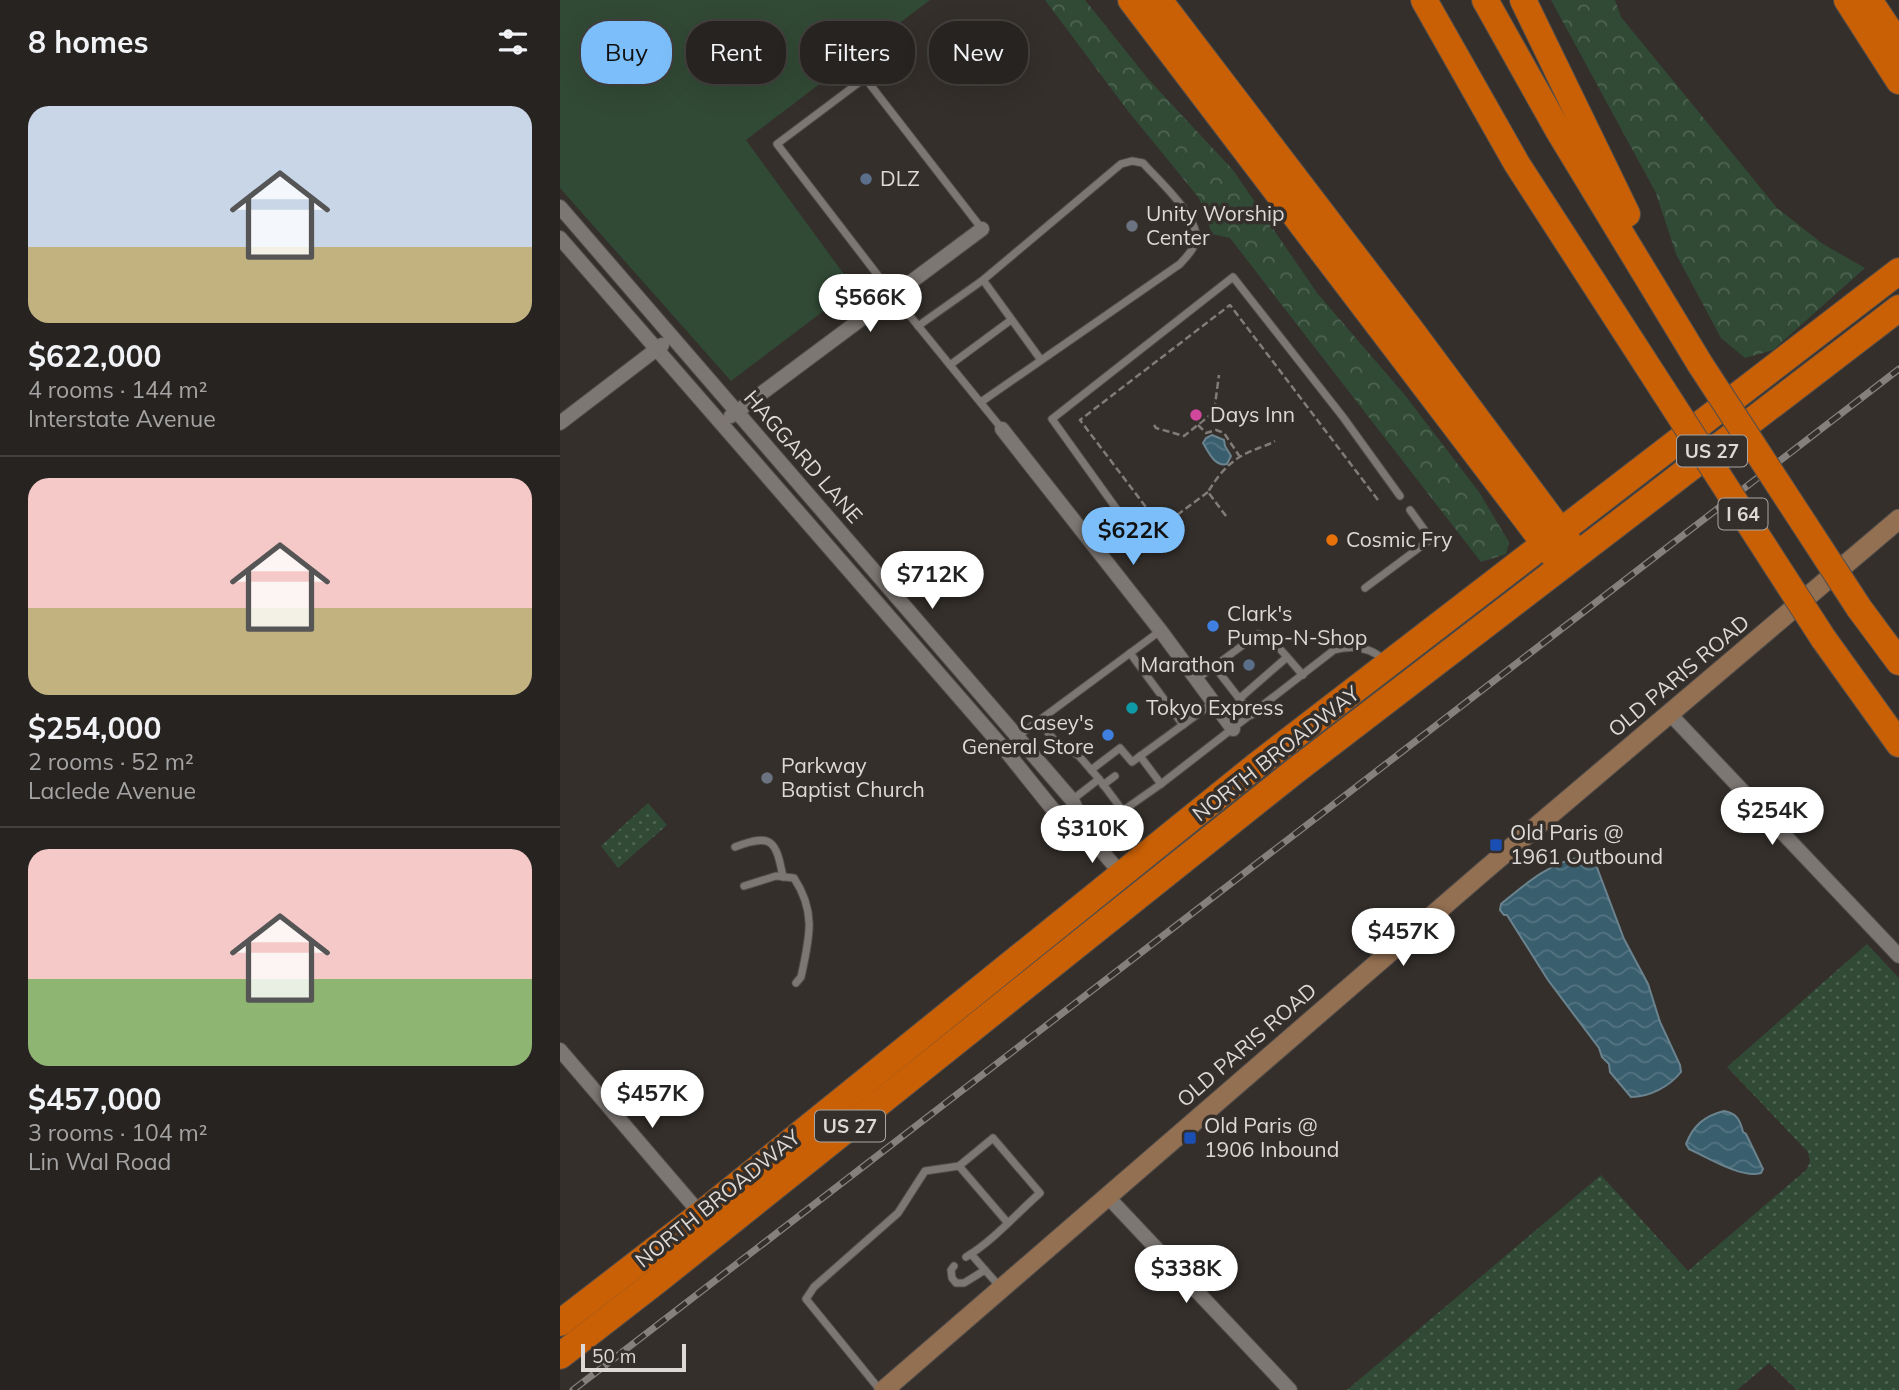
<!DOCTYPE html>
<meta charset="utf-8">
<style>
body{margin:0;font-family:Mulish,sans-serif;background:#332f2d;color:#f1f3f6;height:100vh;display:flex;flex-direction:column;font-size:26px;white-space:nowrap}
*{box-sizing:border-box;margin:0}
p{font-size:23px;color:#a4a4a5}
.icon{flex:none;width:38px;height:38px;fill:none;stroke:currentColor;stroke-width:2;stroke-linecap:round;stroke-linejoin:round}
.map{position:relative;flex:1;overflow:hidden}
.drawer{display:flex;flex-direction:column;background:#272320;width:560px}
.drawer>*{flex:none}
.guide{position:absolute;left:21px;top:21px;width:665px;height:63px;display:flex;gap:14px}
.scale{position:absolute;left:21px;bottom:18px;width:105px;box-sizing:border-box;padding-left:7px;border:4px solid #ddd9d7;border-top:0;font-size:19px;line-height:24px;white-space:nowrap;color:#ddd9d7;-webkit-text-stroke:5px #342f2b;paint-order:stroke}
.price{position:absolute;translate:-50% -60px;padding:0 16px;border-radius:24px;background:#fff;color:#222;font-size:23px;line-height:46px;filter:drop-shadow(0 2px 4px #0008)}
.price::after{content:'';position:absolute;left:50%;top:42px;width:21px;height:16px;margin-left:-10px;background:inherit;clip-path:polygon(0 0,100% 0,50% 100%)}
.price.active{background:#7cbef9;color:#111}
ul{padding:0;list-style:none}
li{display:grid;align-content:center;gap:14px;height:371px;padding:0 28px}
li+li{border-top:2px solid #43403e}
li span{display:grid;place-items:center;height:217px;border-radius:21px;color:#555}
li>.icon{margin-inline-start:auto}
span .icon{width:126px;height:126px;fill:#fffc;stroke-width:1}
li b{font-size:30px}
h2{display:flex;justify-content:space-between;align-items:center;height:84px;padding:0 28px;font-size:30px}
.chip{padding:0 24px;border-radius:28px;background:#272320;box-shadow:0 7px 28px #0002,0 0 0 2px #43403e;font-size:24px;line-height:63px}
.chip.active{background:#7cbef9;color:#111}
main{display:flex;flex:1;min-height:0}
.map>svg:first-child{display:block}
.grass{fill:url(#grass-dots)}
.forest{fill:url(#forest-crowns)}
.garden{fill:#314a35}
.water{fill:url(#water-waves);stroke:#6a838e;stroke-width:2}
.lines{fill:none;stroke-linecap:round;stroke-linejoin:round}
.lane-casing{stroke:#524d4a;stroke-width:9}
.street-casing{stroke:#524d4a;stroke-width:16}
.secondary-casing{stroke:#524d4a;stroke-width:21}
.highway-casing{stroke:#524d4a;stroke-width:28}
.path{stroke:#807c78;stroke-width:2.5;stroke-dasharray:7 3.5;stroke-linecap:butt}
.lane{stroke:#7d7773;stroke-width:7}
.street{stroke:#7d7773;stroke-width:14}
.secondary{stroke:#947052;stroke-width:19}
.highway{stroke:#c96005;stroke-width:26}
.rail-casing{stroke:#85807d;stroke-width:7}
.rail{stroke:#342f2b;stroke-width:4.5;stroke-dasharray:13;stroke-linecap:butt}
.highway-bridge-casing{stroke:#524d4a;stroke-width:28;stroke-linecap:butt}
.highway-bridge{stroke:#c96005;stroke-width:26}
.service-dot{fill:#5c6f8a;stroke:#342f2b;stroke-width:2.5}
.worship-dot{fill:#6b7280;stroke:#342f2b;stroke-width:2.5}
.hotel-dot{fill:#d1479c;stroke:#342f2b;stroke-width:2.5}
.food-dot{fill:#e8710a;stroke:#342f2b;stroke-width:2.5}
.shop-dot{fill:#3f7fe0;stroke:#342f2b;stroke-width:2.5}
.culture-dot{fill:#0f9aa8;stroke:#342f2b;stroke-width:2.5}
.transit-dot{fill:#1a4fb4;stroke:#342f2b;stroke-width:2.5}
.labels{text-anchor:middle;stroke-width:7;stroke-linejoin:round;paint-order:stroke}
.shield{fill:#342f2b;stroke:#aaa6a3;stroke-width:2}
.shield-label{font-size:19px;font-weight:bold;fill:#ddd9d7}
.poi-label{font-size:21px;fill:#ddd9d7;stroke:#342f2b;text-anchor:start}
.street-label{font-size:21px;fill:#ddd9d7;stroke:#342f2b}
</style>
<main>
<section class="drawer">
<h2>8 homes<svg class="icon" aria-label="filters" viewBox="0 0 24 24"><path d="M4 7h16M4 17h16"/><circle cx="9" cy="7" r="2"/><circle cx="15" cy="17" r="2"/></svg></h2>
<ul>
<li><span style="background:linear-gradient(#c9d6e8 65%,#c2b280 0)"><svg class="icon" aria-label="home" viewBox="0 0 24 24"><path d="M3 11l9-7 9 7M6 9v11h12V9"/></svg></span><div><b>$622,000</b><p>4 rooms · 144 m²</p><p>Interstate Avenue</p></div></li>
<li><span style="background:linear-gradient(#f6c9c9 60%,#c2b280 0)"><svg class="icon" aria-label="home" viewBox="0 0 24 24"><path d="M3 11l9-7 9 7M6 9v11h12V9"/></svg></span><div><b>$254,000</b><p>2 rooms · 52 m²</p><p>Laclede Avenue</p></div></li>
<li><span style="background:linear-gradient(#f6c9c9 60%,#8fb573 0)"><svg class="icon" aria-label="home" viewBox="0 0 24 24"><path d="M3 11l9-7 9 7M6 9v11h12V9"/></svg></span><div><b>$457,000</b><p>3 rooms · 104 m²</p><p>Lin Wal Road</p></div></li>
</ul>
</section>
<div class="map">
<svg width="1339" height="1390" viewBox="0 0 1339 1390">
<defs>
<pattern id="grass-dots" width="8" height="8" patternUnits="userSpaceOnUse" patternTransform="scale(1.75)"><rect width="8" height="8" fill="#314a35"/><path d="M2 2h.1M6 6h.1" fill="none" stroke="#4e6452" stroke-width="1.8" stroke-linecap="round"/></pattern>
<pattern id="forest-crowns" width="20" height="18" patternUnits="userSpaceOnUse" patternTransform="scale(1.75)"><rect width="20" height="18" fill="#314a35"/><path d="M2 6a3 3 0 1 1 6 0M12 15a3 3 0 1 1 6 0" fill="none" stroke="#4e6452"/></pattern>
<pattern id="water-waves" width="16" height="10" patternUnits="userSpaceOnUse" patternTransform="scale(1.75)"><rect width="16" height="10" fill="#395e6e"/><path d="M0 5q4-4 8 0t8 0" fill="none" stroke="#557482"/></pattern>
</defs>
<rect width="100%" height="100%" fill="#342f2b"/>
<!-- grass -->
<g class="grass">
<polygon points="88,803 107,825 58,868 41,846"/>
<polygon points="1307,944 1339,978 1339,1390 1237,1390 1209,1363 1177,1390 787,1390 1041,1175 1128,1271 1246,1170 1250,1162 1248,1152 1167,1067"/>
</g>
<!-- forest -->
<g class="forest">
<polygon points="485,0 525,0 589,80 673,170 757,293 844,394 919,492 949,542 946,554 921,562 670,238 652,234 639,198 568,111"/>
<polygon points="991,0 1055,0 1061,17 1217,208 1263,244 1305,268 1213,350 1185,358 1161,338 1116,254 1096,193"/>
</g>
<!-- garden -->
<polygon class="garden" points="0,0 370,0 186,140 294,288 171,381 0,188"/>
<!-- water -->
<g class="water">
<path d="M 652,435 L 664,440 L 665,446 L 671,456 L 667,464 C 655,467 649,453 643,443 L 646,438 Z"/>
<path d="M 1024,857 L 1032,860 L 1036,865 L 1064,939 L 1088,984 L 1100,1022 L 1120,1065 L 1121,1072 C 1109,1087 1089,1097 1071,1097 L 1050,1072 L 1049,1064 L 1042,1057 L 1039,1048 L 988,980 L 947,915 L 944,915 L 940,910 L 941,904 C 965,884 993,860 1024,857 Z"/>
<path d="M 1164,1111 C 1176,1113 1180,1119 1183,1132 L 1186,1134 L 1203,1169 L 1201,1173 C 1182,1179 1147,1157 1129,1149 L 1126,1144 C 1133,1126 1144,1116 1164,1111 Z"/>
</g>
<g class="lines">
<!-- lane casing -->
<g class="lane-casing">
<g id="lane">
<polyline points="422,229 305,78 217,144 333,295 442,429"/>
<polyline points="423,280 481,360"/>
<path d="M 358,326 L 423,280 L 561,164 L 572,161 L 583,163 C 598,180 640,217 636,241 C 634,250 626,257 620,264 L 421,402"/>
<polyline points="390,365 451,320"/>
<polyline points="581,543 492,419 673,277 783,417 840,496"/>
<polyline points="805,588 871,539 850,510"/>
<polyline points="570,653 623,725"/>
<polyline points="654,666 692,715"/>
<path d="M 637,679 L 698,634 C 712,635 732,664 743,675"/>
<polyline points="679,699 726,658"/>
<polyline points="478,721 497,743 519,756 539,779"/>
<polyline points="458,736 600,631"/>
<polyline points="580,756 601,784"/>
<polyline points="531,770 560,748 572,762 653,703"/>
<polyline points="543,785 555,776"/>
<polyline points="512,800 539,779 563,811"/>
<path d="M 528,835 L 601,784 L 774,650 C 792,645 809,646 824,660"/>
<path d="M 175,847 C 213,832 216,842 223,877"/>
<path d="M 184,886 L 216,876 L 234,878 C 257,913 249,939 241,977 L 236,983"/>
<polyline points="399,1166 447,1222"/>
<polyline points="411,1254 425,1270"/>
<polyline points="394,1266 391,1270 392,1278 396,1283 404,1283 425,1270 441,1288"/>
<path d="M 320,1390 L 246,1299 L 254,1287 L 338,1213 L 365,1171 L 399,1166 L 433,1138 L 480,1193 C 456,1214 434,1240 406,1257"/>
</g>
</g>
<!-- street casing -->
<g class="street-casing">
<g id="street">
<polyline points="0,207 512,800 528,835 564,877"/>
<polyline points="0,238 446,751 495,812 527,834"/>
<polyline points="171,416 422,229"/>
<polyline points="0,423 102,345"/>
<polyline points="442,429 600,630 673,729"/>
<polyline points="1110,714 1339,956"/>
<polyline points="0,1050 144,1218"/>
<polyline points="547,1196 730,1390"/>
</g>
</g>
<!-- secondary casing -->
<g class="secondary-casing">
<polyline id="secondary" points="324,1390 925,870 1339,519"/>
</g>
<!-- highway casing -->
<g class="highway-casing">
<g id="highway">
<polyline points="571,0 994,556"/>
<polyline points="599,0 851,330 1010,544"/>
<polyline points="864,0 957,164 1103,390"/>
<polyline points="925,0 998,130 1140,364"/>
<polyline points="963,0 1067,214"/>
<polyline points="1287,0 1339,81"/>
<polyline points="1309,0 1339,45"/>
<polyline points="1299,608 1339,662"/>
<polyline points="1263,638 1339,744"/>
<polyline points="0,1323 141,1214 697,765 1339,271"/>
<polyline points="0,1356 98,1280 735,771 1339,308"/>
</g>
</g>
<!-- path -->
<g class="path">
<polyline points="594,425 596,428 624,436 654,412 659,375"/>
<polyline points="638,425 646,433 656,430 664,433 680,457"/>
<polyline points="648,492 601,527 520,420 670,305 818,500"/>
<path d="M 666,516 L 648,492 C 657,477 667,464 683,455 C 693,449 705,447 715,441"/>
<polyline points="590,536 601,527"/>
</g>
<!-- lane -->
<use href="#lane" class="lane"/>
<!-- street -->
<use href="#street" class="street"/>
<!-- secondary -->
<use href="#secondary" class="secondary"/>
<!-- highway -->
<use href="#highway" class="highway"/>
<!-- rail casing -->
<g class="rail-casing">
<polyline id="rail" points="13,1390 1339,369"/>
</g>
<!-- rail -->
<use href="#rail" class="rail"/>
<!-- highway-bridge casing -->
<g class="highway-bridge-casing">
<g id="highway-bridge">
<polyline points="1140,364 1299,608"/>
<polyline points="1103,390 1263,638"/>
</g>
</g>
<!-- highway-bridge -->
<use href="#highway-bridge" class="highway-bridge"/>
</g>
<!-- markers -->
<g class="service-dot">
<circle cx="306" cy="179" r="7"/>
<circle cx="689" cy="665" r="7"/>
</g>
<g class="worship-dot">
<circle cx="572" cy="226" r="7"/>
<circle cx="207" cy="778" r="7"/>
</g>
<circle class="hotel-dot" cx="636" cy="415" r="7"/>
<circle class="food-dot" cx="772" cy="540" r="7"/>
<g class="shop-dot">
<circle cx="653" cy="626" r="7"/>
<circle cx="548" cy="735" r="7"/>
</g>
<circle class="culture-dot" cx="572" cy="708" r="7"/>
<g class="transit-dot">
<rect x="929" y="838" width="14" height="14" rx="3.5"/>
<rect x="623" y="1131" width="14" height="14" rx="3.5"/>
</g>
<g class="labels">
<!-- shield labels -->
<g class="shield">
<rect x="1117" y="435.5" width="70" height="31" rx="5"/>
<rect x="1158.5" y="498.5" width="49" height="31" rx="5"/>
<rect x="255" y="1110.5" width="70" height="31" rx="5"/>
</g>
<g class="shield-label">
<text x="1152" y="458">US 27</text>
<text x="1183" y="521">I 64</text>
<text x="290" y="1133">US 27</text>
</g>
<!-- poi labels -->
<g class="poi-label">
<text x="320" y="186">DLZ</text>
<text x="586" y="221">Unity Worship<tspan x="586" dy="24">Center</tspan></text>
<text x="650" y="422">Days Inn</text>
<text x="786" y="547">Cosmic Fry</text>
<text x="667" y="621">Clark's<tspan x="667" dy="24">Pump-N-Shop</tspan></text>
<text x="675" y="672" text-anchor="end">Marathon</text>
<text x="586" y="715">Tokyo Express</text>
<text x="534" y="730" text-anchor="end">Casey's<tspan x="534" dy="24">General Store</tspan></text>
<text x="221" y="773">Parkway<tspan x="221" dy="24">Baptist Church</tspan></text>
<text x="950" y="840">Old Paris @<tspan x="950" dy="24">1961 Outbound</tspan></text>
<text x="644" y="1133">Old Paris @<tspan x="644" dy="24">1906 Inbound</tspan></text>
</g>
<!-- street labels -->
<g class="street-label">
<text transform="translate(243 457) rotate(49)" y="7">HAGGARD LANE</text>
<text transform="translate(1119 676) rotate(-40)" y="7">OLD PARIS ROAD</text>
<text transform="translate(716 754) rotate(-38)" y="7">NORTH BROADWAY</text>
<text transform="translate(687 1045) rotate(-41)" y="7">OLD PARIS ROAD</text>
<text transform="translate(158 1199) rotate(-39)" y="7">NORTH BROADWAY</text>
</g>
</g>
</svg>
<div class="scale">50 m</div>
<b class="price" style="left:310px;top:334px">$566K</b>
<b class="price active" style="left:573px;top:567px">$622K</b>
<b class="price" style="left:372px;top:611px">$712K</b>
<b class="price" style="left:1212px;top:847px">$254K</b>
<b class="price" style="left:532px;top:865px">$310K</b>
<b class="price" style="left:843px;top:968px">$457K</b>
<b class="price" style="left:92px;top:1130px">$457K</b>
<b class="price" style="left:626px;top:1305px">$338K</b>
<div class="guide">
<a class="chip active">Buy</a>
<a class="chip">Rent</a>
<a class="chip">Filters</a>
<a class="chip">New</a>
</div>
</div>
</main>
